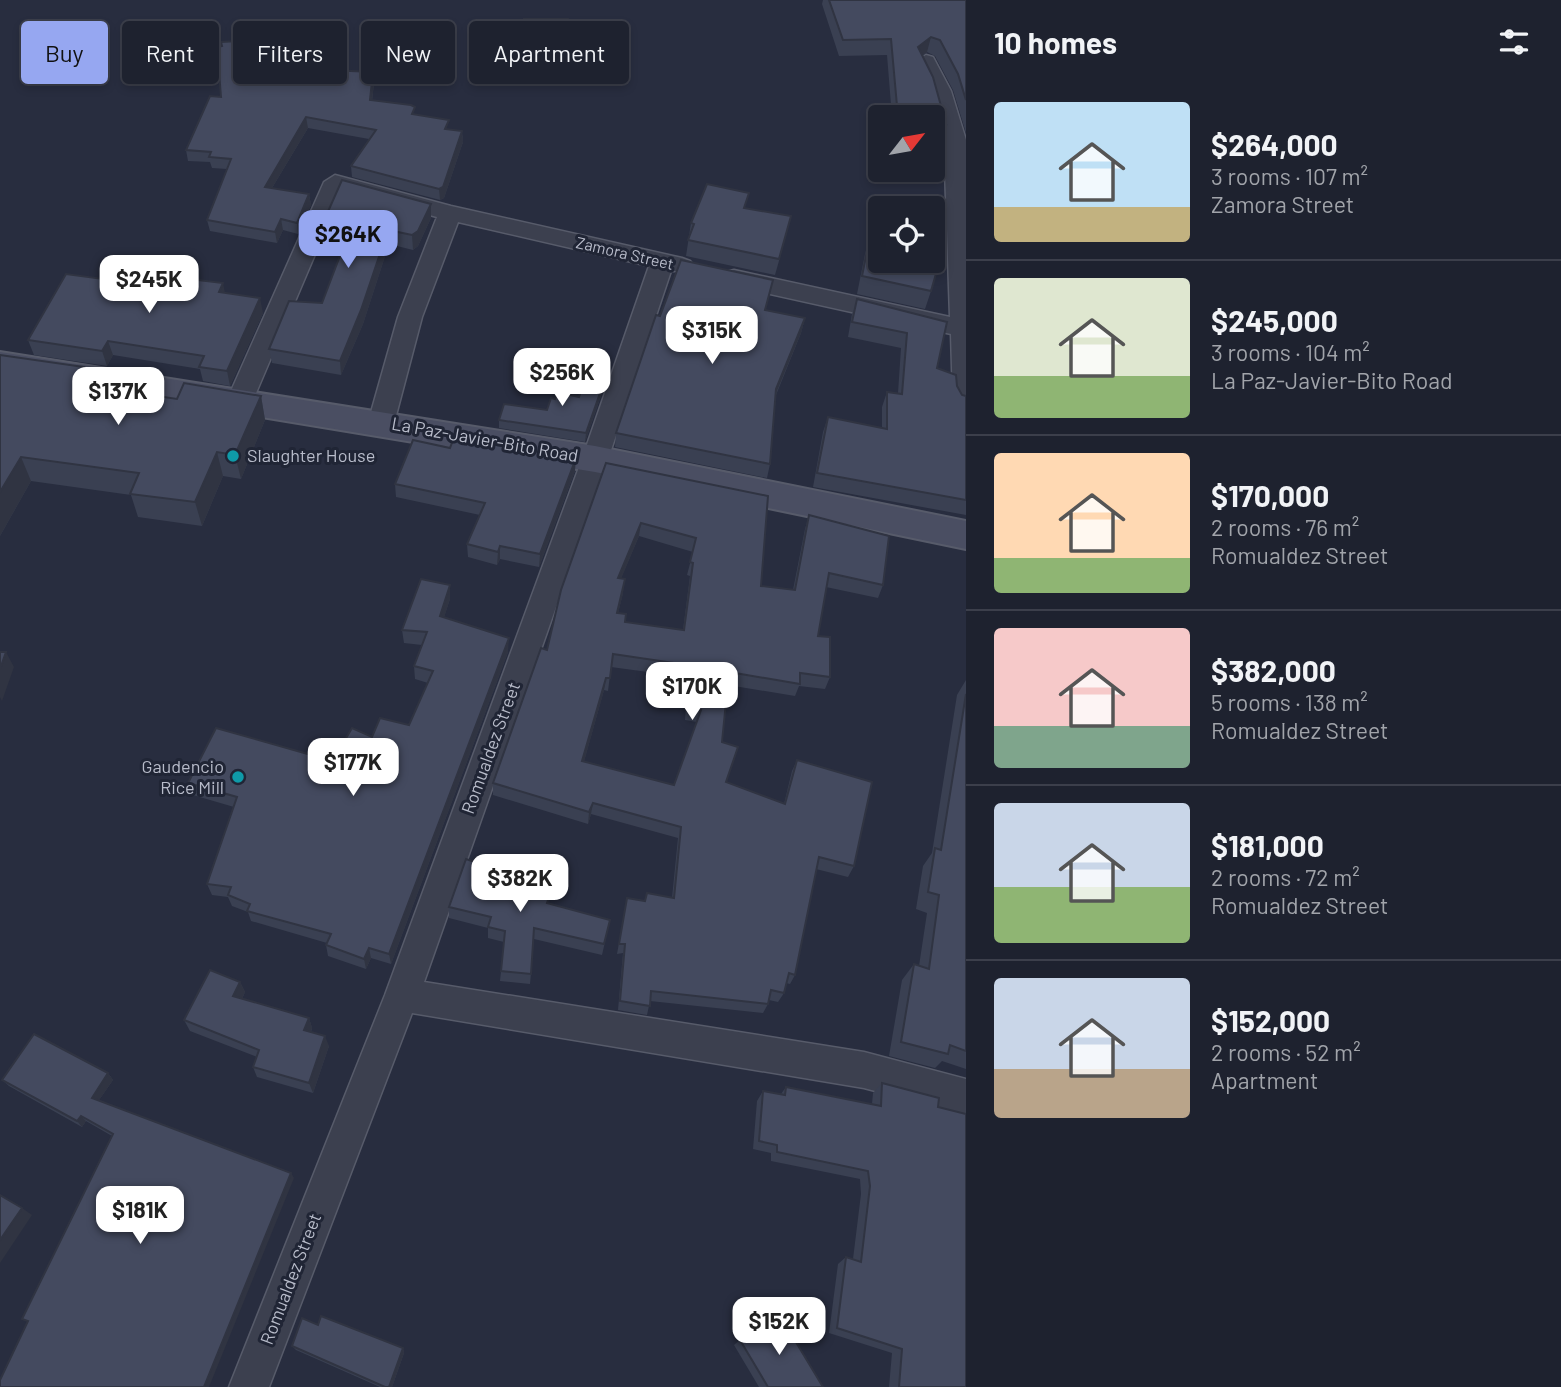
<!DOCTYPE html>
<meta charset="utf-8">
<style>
body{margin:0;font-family:Barlow,sans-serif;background:#262a37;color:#f1f3f6;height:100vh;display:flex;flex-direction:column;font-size:26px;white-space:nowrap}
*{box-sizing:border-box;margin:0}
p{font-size:23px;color:#a1a4aa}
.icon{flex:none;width:38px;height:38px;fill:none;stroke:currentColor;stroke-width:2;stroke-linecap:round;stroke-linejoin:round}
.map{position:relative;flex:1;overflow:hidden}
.drawer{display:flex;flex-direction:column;background:#1e222f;width:595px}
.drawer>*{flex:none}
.banner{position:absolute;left:21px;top:21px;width:665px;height:63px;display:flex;gap:14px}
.needle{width:46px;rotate:59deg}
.controls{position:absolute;left:868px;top:105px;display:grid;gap:14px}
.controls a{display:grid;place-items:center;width:77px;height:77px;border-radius:7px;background:#1e222f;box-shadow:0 4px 10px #0003,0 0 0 2px #3c3f4b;font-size:35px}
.price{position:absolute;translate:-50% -60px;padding:0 16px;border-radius:14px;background:#fff;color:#222;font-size:23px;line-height:46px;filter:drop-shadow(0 2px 4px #0008)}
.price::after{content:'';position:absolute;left:50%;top:42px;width:21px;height:16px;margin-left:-10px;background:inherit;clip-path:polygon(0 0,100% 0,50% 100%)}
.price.on{background:#96a7f1;color:#111}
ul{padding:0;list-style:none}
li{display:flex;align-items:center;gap:21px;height:175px;padding:0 28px}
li+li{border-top:2px solid #3c3f4b}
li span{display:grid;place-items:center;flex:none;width:196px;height:140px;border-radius:7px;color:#555}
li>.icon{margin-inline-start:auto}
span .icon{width:84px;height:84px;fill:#fffc;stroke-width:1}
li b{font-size:30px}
h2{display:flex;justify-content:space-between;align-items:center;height:84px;padding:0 28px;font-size:30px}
.pill{padding:0 24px;border-radius:7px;background:#1e222f;box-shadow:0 4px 10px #0003,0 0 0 2px #3c3f4b;font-size:24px;line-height:63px}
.pill.on{background:#96a7f1;color:#111}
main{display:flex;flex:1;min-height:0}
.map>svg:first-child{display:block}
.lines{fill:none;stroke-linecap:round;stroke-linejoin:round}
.street-casing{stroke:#575b6a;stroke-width:3}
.secondary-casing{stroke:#575b6a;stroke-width:4}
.street{fill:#3c404f;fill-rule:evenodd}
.secondary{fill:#4a4e62;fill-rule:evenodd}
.wall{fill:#3a4052;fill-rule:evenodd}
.shaded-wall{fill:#303442}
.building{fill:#444a5f;stroke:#303442;stroke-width:2;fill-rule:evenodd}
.culture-dot{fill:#0f9aa8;stroke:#202535;stroke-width:2.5}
.labels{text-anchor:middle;stroke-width:6;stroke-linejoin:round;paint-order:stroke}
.far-street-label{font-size:16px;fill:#b8bcca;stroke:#202535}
.street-label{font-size:18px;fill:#b8bcca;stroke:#202535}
.poi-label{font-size:18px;fill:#b8bcca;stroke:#202535;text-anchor:start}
</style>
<main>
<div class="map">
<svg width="966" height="1387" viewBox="0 0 966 1387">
<rect width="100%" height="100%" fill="#282d3f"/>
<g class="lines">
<!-- street casing -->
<g class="street-casing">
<g id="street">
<polygon points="926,55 933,57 951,91 966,140 966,410 957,407 953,401 951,334 734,286 726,284 722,278 726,272 734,270 950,317 944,140 931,91 916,61"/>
<polygon points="335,175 451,206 682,258 690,261 694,266 690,271 671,271 608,459 424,982 864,1052 966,1079 966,1115 864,1088 412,1013 269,1387 229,1387 385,995 582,459 649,266 458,222 422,317 394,423 390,430 381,432 372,430 368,423 398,317 437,217 342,191 253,400 249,406 240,409 231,406 227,400 324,182"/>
</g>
</g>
<!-- secondary casing -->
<g class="secondary-casing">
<polygon id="secondary" points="0,352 595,446 966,521 966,549 595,472 0,374"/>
</g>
<!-- street -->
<use href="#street" class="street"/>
<!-- secondary -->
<use href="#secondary" class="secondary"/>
</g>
<!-- wall -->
<g class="wall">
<polygon points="823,0 966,0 966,133 953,90 935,56 927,52 923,56 946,124 941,139 933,138 933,117 892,117 887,55 839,56 822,4"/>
<polygon points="524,19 569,58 569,67 556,63 553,69 527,64"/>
<polygon points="293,49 289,68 373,72 374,83 372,101 415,115 449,130 462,131 463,142 444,198 440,200 352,177 351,166 369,139 308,128 272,188 309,194 311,205 298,234 283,230 277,243 210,231 207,220 227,169 212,168 210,162 188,161 186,150 221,97"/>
<polygon points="746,208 787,232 775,275 686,256 691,223"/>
<polygon points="431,218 418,246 413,250 389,244 363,324 341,375 272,363 269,349 322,303 344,244 324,240 322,225"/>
<polygon points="870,236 931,291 925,309 857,294 865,254"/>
<polygon points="194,280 225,293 263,313 230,386 203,381 200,369 113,355 107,366 34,355 28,340 133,283"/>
<polygon points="857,299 947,322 937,368 957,386 962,395 966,396 966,515 813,487 823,432 828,417 882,428 882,407 887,392 898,393 901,348 848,337 852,314"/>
<polygon points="765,310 805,318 801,333 776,395 770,464 767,478 615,447 616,433 660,316"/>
<polygon points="0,355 84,367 91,386 177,399 261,396 265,420 241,479 223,476 202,526 138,517 131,495 31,481 0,536"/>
<polygon points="607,373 606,381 585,442 499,428 499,420 547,410 555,399 579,397"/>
<polygon points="450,448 575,471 539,567 500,559 497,565 468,557 467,544 480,515 396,497 395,484"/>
<path d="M 606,463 L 761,586 L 793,590 L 805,529 L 809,515 L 883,585 L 878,598 L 826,587 L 818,636 L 830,677 L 825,689 L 799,686 L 795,696 L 728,685 L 722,742 L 726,782 L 784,804 L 792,771 L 797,760 L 854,866 L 848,877 L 816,869 L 795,975 L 790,984 L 786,983 L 784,993 L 778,1002 L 769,1000 L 768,1004 L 763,1013 L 650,1001 L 647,1015 L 618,1010 L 623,953 L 617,954 L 627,898 L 645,901 L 672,898 L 678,838 L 591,814 L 588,824 L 493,795 L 493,783 L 547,650 ZM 639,536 L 693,552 L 687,575 L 690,576 L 683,630 L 625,622 L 618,613 L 623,593 L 621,578 ZM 611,667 L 685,677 L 682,705 L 686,706 L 685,720 L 697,722 L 674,785 L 584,761 L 604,690 L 608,691 Z"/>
<polygon points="450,585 450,599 444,617 508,652 391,964 371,958 366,969 328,956 326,945 327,943 251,921 248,912 232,906 228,897 212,895 207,884 234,807 193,795 188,783 315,756 335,757 372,737 409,725 428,683 415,679 414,666 422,645 404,643 402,630"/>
<polygon points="966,680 966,1069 942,1061 935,1068 889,1056 902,980 914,964 919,966 927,913 916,909 923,866 932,853 957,695"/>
<polygon points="492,868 492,874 549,903 610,920 602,955 534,939 530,984 500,981 504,942 488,938 488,928 449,918 449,907"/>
<polygon points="240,982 245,992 242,999 309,1018 312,1028 311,1032 329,1046 313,1093 257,1077 253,1067 257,1057 190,1031 184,1020"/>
<polygon points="108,1073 113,1080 99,1100 294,1178 112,1136 86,1121 82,1127 9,1086 2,1080"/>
<polygon points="882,1083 938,1107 966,1387 889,1387 892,1353 829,1333 838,1264 846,1257 853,1259 861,1194 860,1179 771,1161 771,1153 753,1149 757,1101 763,1091 781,1094 786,1087 872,1104 873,1093"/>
<polygon points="318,1325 403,1348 404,1353 392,1387 380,1387 296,1350 292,1346"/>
<polygon points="740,1340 823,1387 759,1387 734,1345"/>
</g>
<!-- shaded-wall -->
<g class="shaded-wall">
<polygon points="931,37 927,52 914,62 918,47"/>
<polygon points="292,38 293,49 286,79 285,68"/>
<polygon points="556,54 556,63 553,69 554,60"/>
<polygon points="373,72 374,83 371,111 370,100"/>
<polygon points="306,117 308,128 266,198 265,187"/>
<polygon points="462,131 463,142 444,198 440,200 439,189"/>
<polygon points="309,194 311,205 298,234 297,223"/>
<polygon points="431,204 431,218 418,246 413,250 412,235"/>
<polygon points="281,219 283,230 277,243 275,232"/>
<polygon points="388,230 389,244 363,324 341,375 340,361"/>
<polygon points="223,283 226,298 219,292"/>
<polygon points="260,298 263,313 230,386 227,371"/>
<polygon points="805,318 801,333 772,403 776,389"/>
<polygon points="108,341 113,355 107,366 102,351"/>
<polygon points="84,367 93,392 75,384"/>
<polygon points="607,373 606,381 585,442 586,433"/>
<polygon points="261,396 265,420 241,479 235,455"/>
<polygon points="217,452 223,476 202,526 195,502"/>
<polygon points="21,457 31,481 0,536 0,492"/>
<polygon points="576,458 575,471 539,567 540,554"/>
<polygon points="641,523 639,536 616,591 618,578"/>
<polygon points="500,546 500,559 497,565 498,552"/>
<polygon points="625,579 623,593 615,626 617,613"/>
<polygon points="450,585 450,599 440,630 440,616"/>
<polygon points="509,638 508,652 391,964 389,954"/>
<polygon points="6,652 14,667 2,701 0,697 0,669"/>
<polygon points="606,678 604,690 581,773 582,761"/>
<polygon points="593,803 591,814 588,824 589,812"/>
<polygon points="369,948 371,958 366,969 364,959"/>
<polygon points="240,982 245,992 238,1007 233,996"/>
<polygon points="309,1018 312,1028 308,1040 304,1030"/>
<polygon points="325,1036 329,1046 313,1093 309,1083"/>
<polygon points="108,1073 113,1080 97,1103 92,1098"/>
<polygon points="81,1116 86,1121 82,1127 77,1121"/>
<polygon points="291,1173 294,1178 209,1387 204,1387"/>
<polygon points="22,1208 32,1215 0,1263 0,1240"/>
<polygon points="403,1348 404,1353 392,1387 389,1387"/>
</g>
<!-- building -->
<g class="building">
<polygon points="829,0 966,0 966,100 958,74 940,40 931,37 918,47 933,77 946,124 933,122 933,117 898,117 891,39 843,40"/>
<polygon points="524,19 568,19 569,58 556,54 554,60 527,55"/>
<polygon points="292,38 285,68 373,72 370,100 411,105 415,107 412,114 449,120 445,129 462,131 443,187 439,189 351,166 376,130 306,117 265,187 309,194 297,223 281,219 275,232 207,220 231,159 209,157 211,152 186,150 210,96 221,97 217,47 222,46 221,42"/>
<polygon points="342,180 431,204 418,231 412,235 388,230 361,310 340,361 269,349 289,301 322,303 349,232 322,225"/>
<polygon points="707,184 749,193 744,208 791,216 779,259 688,240 694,224 691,223"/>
<polygon points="870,236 880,238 880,261 933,261 933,251 942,253 931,291 862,276"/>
<polygon points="681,260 773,280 765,310 805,318 776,389 770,464 616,433 656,315 660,316"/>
<polygon points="144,264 193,273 189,279 223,283 219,292 260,298 227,371 199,367 204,356 108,341 102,351 28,340 66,274 133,283"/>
<polygon points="857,299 947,322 937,368 956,375 957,386 962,395 966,396 966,500 817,473 828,417 887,429 887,392 902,394 907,333 852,322"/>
<polygon points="0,355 84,367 75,384 177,399 184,383 261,396 235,455 217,452 195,502 130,494 139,473 21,457 0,492"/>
<polygon points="588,368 607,373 586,433 499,420 504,404 547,410 551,398 555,399 557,392 579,397"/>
<polygon points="413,440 450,448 453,440 490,447 491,444 576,458 540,554 500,546 498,552 467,544 485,503 395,484"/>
<path d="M 606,463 L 768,496 L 761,586 L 795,590 L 809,515 L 889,536 L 883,585 L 829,573 L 818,636 L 830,637 L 830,677 L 800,673 L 800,684 L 729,672 L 722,742 L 738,747 L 726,782 L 785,804 L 797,760 L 872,782 L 854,866 L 819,857 L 795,975 L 789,973 L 784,993 L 771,990 L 768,1004 L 651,991 L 650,1006 L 620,1001 L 625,944 L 619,944 L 627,898 L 645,901 L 647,893 L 674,898 L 681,827 L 593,803 L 589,812 L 493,783 L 541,648 L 547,650 L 561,590 ZM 641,523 L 696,538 L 690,562 L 693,563 L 684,630 L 625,622 L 626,614 L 617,613 L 625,579 L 618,578 ZM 613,654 L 688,665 L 685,693 L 689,694 L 688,707 L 701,710 L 674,785 L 582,761 L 606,678 L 610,678 Z"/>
<polygon points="421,579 450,585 440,616 509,638 389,954 369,948 364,959 326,945 331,934 247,911 250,904 228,895 231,887 207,884 237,797 188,783 216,728 315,756 317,753 335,757 352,728 372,737 380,718 409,725 433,671 414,666 427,632 402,630"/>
<polygon points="0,652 6,652 0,669"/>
<polygon points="966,694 966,1051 950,1045 948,1054 901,1042 914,964 929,969 939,895 928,892 935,848 941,850"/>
<polygon points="466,859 492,868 490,874 551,891 547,903 610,920 604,944 534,928 531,974 501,971 505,931 488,927 491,917 449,907"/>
<polygon points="210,970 240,982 233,996 309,1018 304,1030 325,1036 309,1083 253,1067 259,1050 184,1020"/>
<polygon points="34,1034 108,1073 92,1098 291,1173 204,1387 0,1387 0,1380 28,1321 22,1319 113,1134 81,1116 77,1121 2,1080"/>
<polygon points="882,1083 939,1098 938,1107 966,1114 966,1387 899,1387 902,1349 837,1328 846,1257 861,1262 870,1186 868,1171 777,1152 777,1145 759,1141 763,1091 785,1095 786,1087 881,1106"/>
<polygon points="0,1195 22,1208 0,1240"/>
<polygon points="779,1314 823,1387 768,1387 740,1340"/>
<polygon points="321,1316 403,1348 389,1387 385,1387 292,1346 302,1318 318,1325"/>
</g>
<!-- markers -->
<g class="culture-dot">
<circle cx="233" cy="456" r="7"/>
<circle cx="238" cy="777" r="7"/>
</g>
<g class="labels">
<!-- far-street labels -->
<g class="far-street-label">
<text transform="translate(625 253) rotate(13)" y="6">Zamora Street</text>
</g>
<!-- street labels -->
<g class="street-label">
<text transform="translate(485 440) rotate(10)" y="6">La Paz-Javier-Bito Road</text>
<text transform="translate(491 748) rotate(-70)" y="6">Romualdez Street</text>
<text transform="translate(291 1279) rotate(-69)" y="6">Romualdez Street</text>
</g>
<!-- poi labels -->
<g class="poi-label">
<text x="247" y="462">Slaughter House</text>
<text x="224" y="773" text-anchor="end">Gaudencio<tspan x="224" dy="21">Rice Mill</tspan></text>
</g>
</g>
</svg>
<div class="controls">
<a><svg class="needle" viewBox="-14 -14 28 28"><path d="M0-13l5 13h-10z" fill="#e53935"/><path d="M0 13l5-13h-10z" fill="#a1a4aa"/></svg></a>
<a><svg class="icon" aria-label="locate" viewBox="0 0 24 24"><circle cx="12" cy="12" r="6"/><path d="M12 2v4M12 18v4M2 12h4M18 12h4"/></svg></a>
</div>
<b class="price on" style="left:348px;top:270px">$264K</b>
<b class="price" style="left:149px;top:315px">$245K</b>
<b class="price" style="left:712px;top:366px">$315K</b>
<b class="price" style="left:562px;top:408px">$256K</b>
<b class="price" style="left:118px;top:427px">$137K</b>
<b class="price" style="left:692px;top:722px">$170K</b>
<b class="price" style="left:353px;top:798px">$177K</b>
<b class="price" style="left:520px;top:914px">$382K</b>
<b class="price" style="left:140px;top:1246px">$181K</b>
<b class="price" style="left:779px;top:1357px">$152K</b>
<div class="banner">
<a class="pill on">Buy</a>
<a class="pill">Rent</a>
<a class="pill">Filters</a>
<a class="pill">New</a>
<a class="pill">Apartment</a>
</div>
</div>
<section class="drawer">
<h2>10 homes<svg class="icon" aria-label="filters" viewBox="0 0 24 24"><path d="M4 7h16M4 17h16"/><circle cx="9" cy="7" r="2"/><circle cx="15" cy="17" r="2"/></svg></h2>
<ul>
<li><span style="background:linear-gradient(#bfe0f5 75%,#c2b280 0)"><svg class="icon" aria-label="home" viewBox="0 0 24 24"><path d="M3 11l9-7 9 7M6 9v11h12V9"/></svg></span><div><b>$264,000</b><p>3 rooms · 107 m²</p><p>Zamora Street</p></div></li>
<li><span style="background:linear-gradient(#dfe7d0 70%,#8fb573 0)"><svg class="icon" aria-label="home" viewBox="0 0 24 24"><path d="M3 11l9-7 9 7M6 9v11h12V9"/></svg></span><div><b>$245,000</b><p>3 rooms · 104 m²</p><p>La Paz-Javier-Bito Road</p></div></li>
<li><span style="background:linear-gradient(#ffd9b3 75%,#8fb573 0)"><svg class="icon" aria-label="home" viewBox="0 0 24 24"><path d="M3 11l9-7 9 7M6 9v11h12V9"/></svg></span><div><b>$170,000</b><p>2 rooms · 76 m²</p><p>Romualdez Street</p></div></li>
<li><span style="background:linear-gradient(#f6c9c9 70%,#7fa58c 0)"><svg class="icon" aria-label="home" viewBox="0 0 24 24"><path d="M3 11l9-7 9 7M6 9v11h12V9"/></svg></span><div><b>$382,000</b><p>5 rooms · 138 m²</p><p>Romualdez Street</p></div></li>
<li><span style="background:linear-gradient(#c9d6e8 60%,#8fb573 0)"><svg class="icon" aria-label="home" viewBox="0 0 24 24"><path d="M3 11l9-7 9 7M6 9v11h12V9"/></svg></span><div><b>$181,000</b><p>2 rooms · 72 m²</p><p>Romualdez Street</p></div></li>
<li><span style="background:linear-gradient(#c9d6e8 65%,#b9a48a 0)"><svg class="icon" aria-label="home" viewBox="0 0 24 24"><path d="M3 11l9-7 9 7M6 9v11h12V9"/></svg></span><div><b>$152,000</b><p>2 rooms · 52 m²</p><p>Apartment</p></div></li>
</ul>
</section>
</main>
